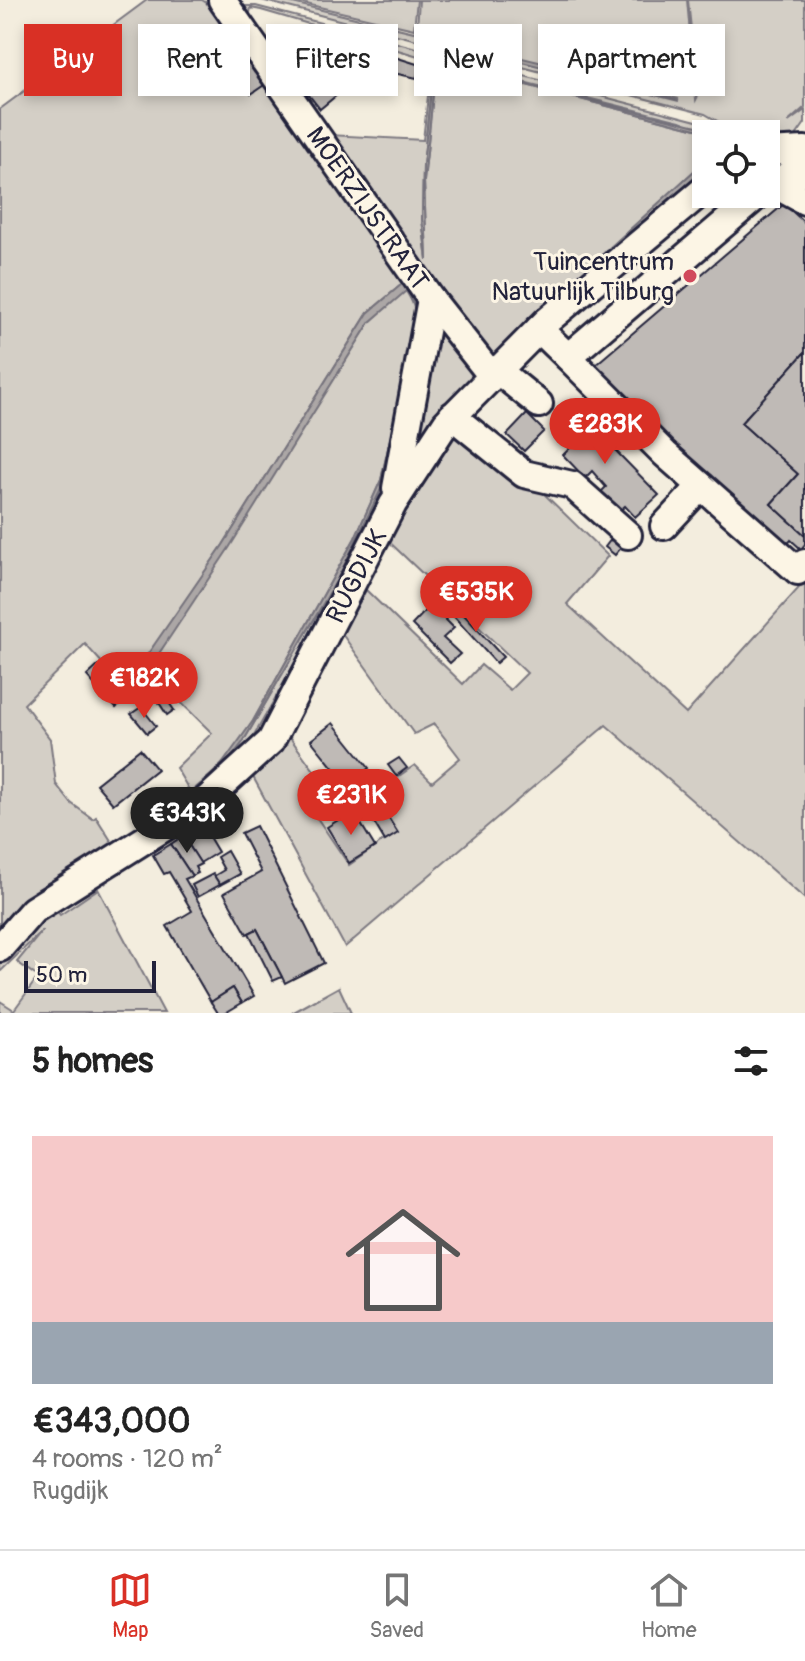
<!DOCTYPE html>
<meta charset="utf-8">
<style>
body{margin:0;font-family:Pangolin,sans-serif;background:#f6f6f6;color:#222;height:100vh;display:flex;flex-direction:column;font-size:30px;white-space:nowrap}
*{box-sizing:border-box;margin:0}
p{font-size:26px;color:#767676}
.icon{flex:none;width:44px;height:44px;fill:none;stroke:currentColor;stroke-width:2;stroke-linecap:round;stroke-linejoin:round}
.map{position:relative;height:1013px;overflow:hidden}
.drawer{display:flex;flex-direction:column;background:#fff;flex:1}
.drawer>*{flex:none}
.banner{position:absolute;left:24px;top:24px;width:758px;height:72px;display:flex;gap:16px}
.controls{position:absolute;left:692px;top:120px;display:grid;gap:16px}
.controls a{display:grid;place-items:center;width:88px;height:88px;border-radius:0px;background:#fff;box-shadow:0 4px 12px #0003;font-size:40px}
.scale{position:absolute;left:24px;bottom:20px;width:132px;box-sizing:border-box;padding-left:8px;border:4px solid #22223b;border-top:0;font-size:22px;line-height:28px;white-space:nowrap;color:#22223b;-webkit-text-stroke:6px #fcf5e5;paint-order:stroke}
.price{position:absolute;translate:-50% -68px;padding:0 18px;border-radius:28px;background:#d93025;color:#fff;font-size:26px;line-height:52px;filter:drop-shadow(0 2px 4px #0008)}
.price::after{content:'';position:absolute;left:50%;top:48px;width:24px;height:18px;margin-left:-12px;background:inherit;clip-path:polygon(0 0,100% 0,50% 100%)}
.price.selected{background:#222;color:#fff}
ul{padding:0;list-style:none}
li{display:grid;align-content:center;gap:16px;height:424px;padding:0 32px}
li+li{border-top:2px solid #e0e0e0}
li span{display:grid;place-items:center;height:248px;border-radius:0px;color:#555}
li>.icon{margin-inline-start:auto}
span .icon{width:144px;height:144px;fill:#fffc;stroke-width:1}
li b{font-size:34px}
h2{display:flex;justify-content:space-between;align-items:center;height:96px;padding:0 32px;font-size:34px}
.pill{padding:0 28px;border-radius:0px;background:#fff;box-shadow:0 4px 12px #0003;font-size:28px;line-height:72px}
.pill.selected{background:#d93025;color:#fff}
.tabs{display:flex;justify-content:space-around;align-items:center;height:112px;border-top:2px solid #e0e0e0;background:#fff;font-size:22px;color:#767676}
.tabs a{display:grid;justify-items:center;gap:4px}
.tabs .selected{color:#d93025}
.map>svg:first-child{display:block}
.green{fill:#d4cfc6;stroke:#7b7880;stroke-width:2;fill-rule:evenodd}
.water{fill:#aca7a6;stroke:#75727b;stroke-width:2}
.building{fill:#bfbab6;stroke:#22223b;stroke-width:2}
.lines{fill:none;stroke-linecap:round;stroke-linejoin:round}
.minor-casing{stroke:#22223b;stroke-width:32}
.minor{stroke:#fcf5e5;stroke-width:26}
.poi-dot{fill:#d1495b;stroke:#fcf5e5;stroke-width:3}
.labels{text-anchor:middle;stroke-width:6;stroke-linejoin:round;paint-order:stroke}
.street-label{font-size:26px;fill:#22223b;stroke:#fcf5e5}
.poi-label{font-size:26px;fill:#22223b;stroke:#fcf5e5;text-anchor:end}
</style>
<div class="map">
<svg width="805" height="1013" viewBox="0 0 805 1013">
<rect width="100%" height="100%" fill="#f3edde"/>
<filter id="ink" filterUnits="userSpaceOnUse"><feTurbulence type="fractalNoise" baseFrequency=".0125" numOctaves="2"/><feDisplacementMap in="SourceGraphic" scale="16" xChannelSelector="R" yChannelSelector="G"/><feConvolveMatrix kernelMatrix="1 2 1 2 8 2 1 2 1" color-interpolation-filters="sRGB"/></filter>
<g filter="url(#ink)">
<!-- green -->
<g class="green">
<path d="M 147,0 L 202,0 L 222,13 L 213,0 L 233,21 L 413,275 L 421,295 L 423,325 L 387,500 L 255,734 C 238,759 218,781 195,800 L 176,768 L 212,733 L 148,670 L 370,322 L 409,285 L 402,284 L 368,313 L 223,545 L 135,675 L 123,686 L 85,644 L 24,704 L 50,739 L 56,784 L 71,803 L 93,819 L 96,817 L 115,847 L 114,851 L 40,897 L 0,932 L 0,109 ZM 280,93 L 411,276 L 406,278 L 276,96 ZM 407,289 L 420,318 L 384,483 L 373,510 L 338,578 L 243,742 L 217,774 L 192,794 L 230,756 L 253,721 L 355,538 L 381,480 L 416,323 L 416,313 Z"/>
<path d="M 261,0 L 280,0 L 414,32 L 417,28 L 419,0 L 687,0 L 696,100 L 698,96 L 688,0 L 805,0 L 805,107 L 787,123 L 805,110 L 805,123 L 793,140 L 766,144 L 766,134 L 740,134 L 705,114 ZM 439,38 L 679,99 L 438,41 Z"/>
<polygon points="289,0 417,0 414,29"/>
<path d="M 246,6 L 256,6 L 704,123 L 714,134 L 706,134 L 705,161 L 592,264 L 706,170 L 706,178 L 505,353 L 490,359 L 330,135 L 423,140 L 432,60 L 261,10 L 251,8 L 249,17 L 243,18 ZM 434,62 L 442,62 L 680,121 L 700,130 L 484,74 L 436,65 L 424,181 L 427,259 L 422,219 L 423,165 Z"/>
<polygon points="434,313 481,375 405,469"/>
<polygon points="462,431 520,483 538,488 608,556 567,604 686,714 805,581 805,899 606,725 345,947 252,775 223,807 221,797 249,767 273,731 285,731 330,792 311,809 349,865 396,832 373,794 415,765 432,782 460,758 434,724 414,734 342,634 366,590 463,684 481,665 510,690 527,673 383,536 418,475 448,432 458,435"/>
<polygon points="101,876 106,884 102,881 57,911 60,915 98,889 164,1013 0,1013 0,1001 14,1010 38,977 17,962 43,930 0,972 0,957 13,939"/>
<polygon points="339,987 351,1013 292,1013"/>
</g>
<!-- water -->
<g class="water">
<polygon points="438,38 627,83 679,101 438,41"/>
<polygon points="434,62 701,127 700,130 484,74 436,65 424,181 427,260 422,219 423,165"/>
<polygon points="706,160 706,170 594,267 592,264"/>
<polygon points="402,284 410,285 408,288 420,318 384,483 338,578 243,742 224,767 192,795 191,792 220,767 253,721 355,538 381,480 416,323 414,305 406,291 370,322 229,548 142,679 134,674 223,545 368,313"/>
</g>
<!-- building -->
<g class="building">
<polygon points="246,44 270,81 251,94 227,57"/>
<polygon points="379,52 420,65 417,78 374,69"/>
<polygon points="316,67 338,94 320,109 298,81"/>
<polygon points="784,204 805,223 805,352 741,423 798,474 771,504 805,535 805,544 801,549 791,540 783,550 587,372"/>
<polygon points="805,352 805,535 771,504 798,474 741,423"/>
<polygon points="573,407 659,495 635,517 625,506 616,514 598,495 606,487 592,471 585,478 563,455 573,445 554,426"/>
<polygon points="527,414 544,431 524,451 507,435"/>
<polygon points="615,534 625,543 615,555 605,547"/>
<polygon points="454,604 503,657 496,663 448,610"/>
<polygon points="431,605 454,628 443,638 460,654 450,663 412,625"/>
<polygon points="99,665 106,673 94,684 87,676"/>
<polygon points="135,675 141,682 128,694 122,687"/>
<polygon points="112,678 129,696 116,708 99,690"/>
<polygon points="163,694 174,710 167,715 156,698"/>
<polygon points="141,707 156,726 147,733 131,714"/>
<polygon points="333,723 369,768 347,785 311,740"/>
<polygon points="140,749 157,769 113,804 96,784"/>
<polygon points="399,758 407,768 396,776 388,765"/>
<polygon points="375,797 398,833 385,841 363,804"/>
<polygon points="353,811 375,847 349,863 327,827"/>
<polygon points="202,825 218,852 200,863 183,836"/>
<polygon points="256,826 324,963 285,983 257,929 247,934 224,893 261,872 241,833"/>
<polygon points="183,836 201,864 195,867 198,873 192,876 171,844"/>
<polygon points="171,844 192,876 185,879 254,996 242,1003 233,988 211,1002 167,926 192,911 169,872 164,874 153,855"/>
<polygon points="227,851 240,874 220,885 214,876 224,870 217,857"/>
<polygon points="213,874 220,885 198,897 192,885"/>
<polygon points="257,929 282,977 273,981 249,933"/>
<polygon points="233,988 242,1003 225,1013 218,1013 211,1002"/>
</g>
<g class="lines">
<!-- minor casing -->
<g class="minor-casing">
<g id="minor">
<polyline points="222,0 431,299 491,375"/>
<polyline points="766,152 805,150"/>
<polyline points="772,183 796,172 805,172"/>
<polyline points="766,188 772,183 805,201"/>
<polyline points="539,329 568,357 759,194"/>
<polyline points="568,357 665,454 798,571 805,563"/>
<polyline points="496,369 539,404"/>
<polyline points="452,416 524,474 572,485 628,535"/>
<polyline points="396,488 431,299"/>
<polyline points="664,526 701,486"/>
<polyline points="0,948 33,910 203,803 271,741 393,504 446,423 547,321 706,188"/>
</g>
</g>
<!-- minor -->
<use href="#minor" class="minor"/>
</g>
</g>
<!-- markers -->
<circle class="poi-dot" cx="690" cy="276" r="8"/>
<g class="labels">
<!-- street labels -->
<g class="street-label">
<text transform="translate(368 208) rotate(55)" y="9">MOERZIJSTRAAT</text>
<text transform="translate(356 576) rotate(-63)" y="9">RUGDIJK</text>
</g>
<!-- poi labels -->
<g class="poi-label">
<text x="674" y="270">Tuincentrum<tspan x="674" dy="30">Natuurlijk Tilburg</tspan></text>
</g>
</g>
</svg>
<div class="controls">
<a><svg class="icon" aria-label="locate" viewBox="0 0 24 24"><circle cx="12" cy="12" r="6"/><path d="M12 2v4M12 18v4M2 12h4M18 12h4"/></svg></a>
</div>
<div class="scale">50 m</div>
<b class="price" style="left:605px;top:466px">€283K</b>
<b class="price" style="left:476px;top:634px">€535K</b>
<b class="price" style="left:144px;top:720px">€182K</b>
<b class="price" style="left:351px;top:837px">€231K</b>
<b class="price selected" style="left:187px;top:855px">€343K</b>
<div class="banner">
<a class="pill selected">Buy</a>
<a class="pill">Rent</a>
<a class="pill">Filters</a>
<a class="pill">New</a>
<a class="pill">Apartment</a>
</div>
</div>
<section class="drawer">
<h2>5 homes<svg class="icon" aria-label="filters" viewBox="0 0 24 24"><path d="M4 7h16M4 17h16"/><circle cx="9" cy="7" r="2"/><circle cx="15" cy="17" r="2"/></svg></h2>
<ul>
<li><span style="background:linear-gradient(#f6c9c9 75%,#9aa5b1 0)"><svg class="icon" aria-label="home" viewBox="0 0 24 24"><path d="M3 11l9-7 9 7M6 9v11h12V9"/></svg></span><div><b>€343,000</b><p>4 rooms · 120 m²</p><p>Rugdijk</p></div></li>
</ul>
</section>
<nav class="tabs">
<a class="selected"><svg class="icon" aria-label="map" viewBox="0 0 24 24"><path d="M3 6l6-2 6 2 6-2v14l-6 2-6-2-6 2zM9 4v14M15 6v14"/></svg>Map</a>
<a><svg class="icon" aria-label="saved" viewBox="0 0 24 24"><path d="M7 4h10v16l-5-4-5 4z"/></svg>Saved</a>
<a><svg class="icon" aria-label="home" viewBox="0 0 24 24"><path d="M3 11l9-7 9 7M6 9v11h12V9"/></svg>Home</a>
</nav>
